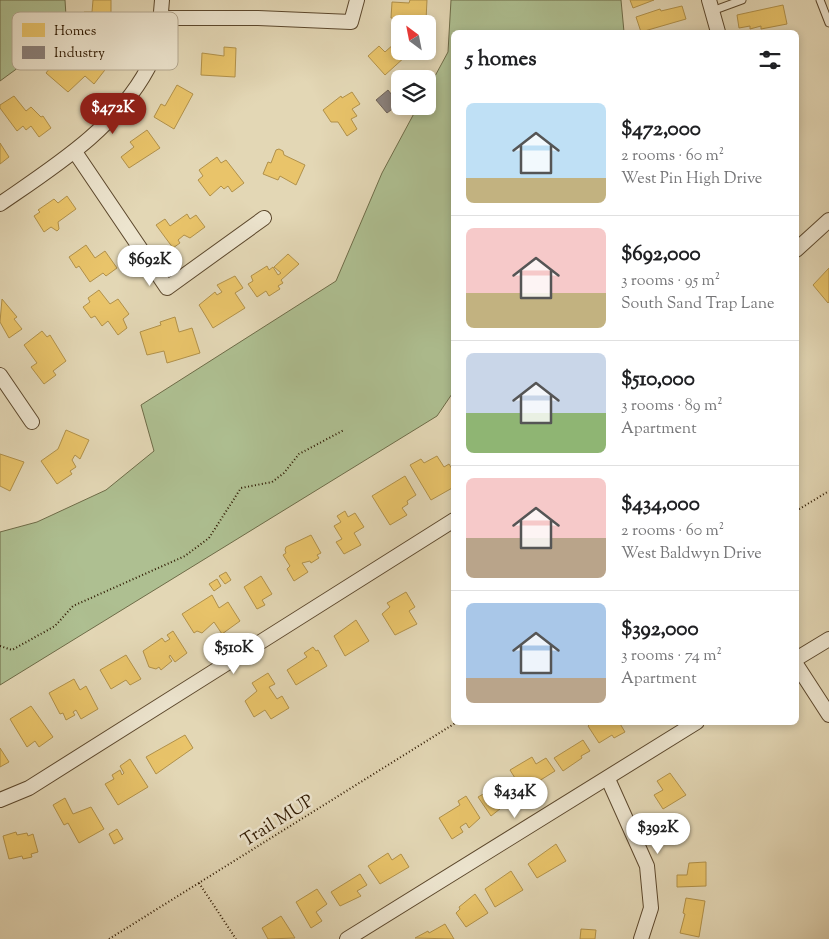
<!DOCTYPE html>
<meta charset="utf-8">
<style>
body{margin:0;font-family:"Sorts Mill Goudy",serif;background:#f6f6f6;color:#202124;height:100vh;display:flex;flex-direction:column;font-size:19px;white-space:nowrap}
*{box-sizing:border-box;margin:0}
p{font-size:16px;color:#757577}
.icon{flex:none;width:28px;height:28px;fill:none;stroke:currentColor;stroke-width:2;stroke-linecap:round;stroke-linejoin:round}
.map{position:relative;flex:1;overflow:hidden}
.sheet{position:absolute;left:451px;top:30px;width:348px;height:695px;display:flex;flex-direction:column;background:#fff;border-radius:8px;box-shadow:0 2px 8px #0003}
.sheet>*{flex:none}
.needle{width:32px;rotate:328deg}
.fabs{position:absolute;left:391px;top:15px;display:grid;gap:10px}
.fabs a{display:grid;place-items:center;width:45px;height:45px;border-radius:8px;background:#fff;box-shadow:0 2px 8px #0003;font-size:25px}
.price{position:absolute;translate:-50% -42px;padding:0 11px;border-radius:18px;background:#fff;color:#222;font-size:16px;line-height:32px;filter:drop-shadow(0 1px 2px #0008)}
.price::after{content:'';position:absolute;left:50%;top:30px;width:15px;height:11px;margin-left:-8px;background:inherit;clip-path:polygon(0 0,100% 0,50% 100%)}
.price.current{background:#8f2418;color:#fff}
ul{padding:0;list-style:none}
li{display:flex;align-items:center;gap:15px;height:125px;padding:0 15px}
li+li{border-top:1px solid #e0e0e0}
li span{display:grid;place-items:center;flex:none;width:140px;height:100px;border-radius:8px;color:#555}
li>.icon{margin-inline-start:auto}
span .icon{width:60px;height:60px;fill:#fffc;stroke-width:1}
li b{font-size:21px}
h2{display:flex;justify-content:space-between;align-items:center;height:60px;padding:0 15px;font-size:21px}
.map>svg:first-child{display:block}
.green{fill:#aebf91;stroke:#6e6c48}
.homes{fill:#e9c46a;stroke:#b1914a}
.industry{fill:#8a817c;stroke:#6f6257}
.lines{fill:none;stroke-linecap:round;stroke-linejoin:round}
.service-casing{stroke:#5c482d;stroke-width:9}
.minor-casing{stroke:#5c482d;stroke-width:16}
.path{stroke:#2f1900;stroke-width:2;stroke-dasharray:1 2.5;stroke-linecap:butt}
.service{stroke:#ede5cf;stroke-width:7}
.minor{stroke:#ede5cf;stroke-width:14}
.labels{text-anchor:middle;stroke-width:5;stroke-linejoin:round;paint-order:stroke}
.street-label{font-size:18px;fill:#2f1900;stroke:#ede5cf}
.key{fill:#ede5cf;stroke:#b4a891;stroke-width:1}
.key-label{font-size:14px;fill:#2f1900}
</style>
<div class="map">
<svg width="829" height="939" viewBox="0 0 829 939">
<rect width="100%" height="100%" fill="#e3d7b5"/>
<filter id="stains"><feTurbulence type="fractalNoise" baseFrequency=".004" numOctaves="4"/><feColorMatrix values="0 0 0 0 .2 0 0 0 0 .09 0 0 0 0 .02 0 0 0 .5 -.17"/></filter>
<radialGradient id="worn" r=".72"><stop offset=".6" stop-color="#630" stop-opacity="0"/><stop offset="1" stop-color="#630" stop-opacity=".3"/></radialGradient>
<!-- green -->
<g class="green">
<polygon points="0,0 65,0 67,32 0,81"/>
<polygon points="451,0 621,0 624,32 454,32 454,391 437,416 0,685 0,532 37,522 106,490 154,451 141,405 336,281 382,173 418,106 428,106 428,89 448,52"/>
</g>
<!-- homes -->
<g class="homes">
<polygon points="93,0 111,0 111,47 83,38 84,12 92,12"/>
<polygon points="410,0 427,0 426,20 391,18 392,2 409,3"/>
<polygon points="630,0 654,0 633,8"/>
<polygon points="783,5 787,24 761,29 761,26 750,29 750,26 739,28 737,15"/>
<polygon points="682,6 686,19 641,32 636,17 660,9 661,11"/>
<polygon points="395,43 406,56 385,75 368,56 379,46 385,52"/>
<polygon points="68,45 88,63 96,55 108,66 94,84 85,76 68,92 46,73"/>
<polygon points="224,47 236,48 235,77 201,75 202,53 224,56"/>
<polygon points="177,85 193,94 174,129 154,117 161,104 165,106"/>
<polygon points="352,92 360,104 352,109 357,116 351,119 357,129 347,136 338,122 331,122 323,110 341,96 342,98"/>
<polygon points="14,96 26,111 31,107 41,117 43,116 51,128 39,137 31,126 26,130 23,126 17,131 0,108 0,105"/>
<polygon points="147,130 160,148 129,168 121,157 134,147 130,142"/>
<polygon points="0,143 9,157 0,164"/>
<polygon points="279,149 283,151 284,155 305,165 296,185 280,176 278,180 263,174 268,162 271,163 276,150"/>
<polygon points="217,157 221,163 226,160 244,183 232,192 228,186 224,189 221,186 210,196 198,180 203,176 199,170"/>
<polygon points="67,196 76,209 58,222 59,229 57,231 51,227 44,232 34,216 40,212 38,210 54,199 58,203"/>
<polygon points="187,214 190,219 196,215 205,227 190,238 184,235 178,240 180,243 173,248 156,225 165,219 170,226"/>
<polygon points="86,245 95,258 105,251 117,268 106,276 103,273 90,282 79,266 76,268 69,257"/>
<polygon points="288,254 299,264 281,280 283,283 278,286 280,289 269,296 266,291 257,297 248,284 253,281 251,276 267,266 269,270 273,267 278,275 281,273 274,267"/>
<polygon points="829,268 829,302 828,303 813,285"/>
<polygon points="235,276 243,288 235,293 245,308 213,328 199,305 215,292 217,295 222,292 217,285"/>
<polygon points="99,290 110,304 118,299 129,314 123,319 127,328 118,335 108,321 102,326 95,316 91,318 83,307 90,302 88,298"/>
<polygon points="2,299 17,317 14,319 22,329 9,338 0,322"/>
<polygon points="175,317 179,332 192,328 200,353 167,363 164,351 147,355 140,332 161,325 160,322"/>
<polygon points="42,331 47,337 50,335 66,361 53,371 56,375 44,384 31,367 37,363 24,345"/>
<polygon points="66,430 89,440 80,459 75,455 72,460 76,467 70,471 72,474 57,484 41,461 58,449"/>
<polygon points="0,454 24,462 10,491 0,486"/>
<polygon points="437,456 444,467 449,464 454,472 454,487 431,500 410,465 421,459 424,463"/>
<polygon points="405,476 416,495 407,501 408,504 402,508 407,515 390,525 372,496"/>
<polygon points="345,511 348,517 355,513 364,527 354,533 361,545 344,554 336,542 342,539 334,526 341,522 337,516"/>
<polygon points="311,535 321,553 317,555 319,558 311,563 310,561 302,563 308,572 294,581 287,569 290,566 283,555 286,553 285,550 286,547"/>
<polygon points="226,572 231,580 225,584 219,576"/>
<polygon points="261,576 272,594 262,600 265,605 257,609 244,587"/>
<polygon points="217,579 221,586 214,591 209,584"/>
<polygon points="406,592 415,607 409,611 417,624 395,635 382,614 390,607 387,603"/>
<polygon points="212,595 219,608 228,602 240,621 222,634 214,622 202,633 197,631 194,633 182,614"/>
<polygon points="356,620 369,641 345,656 334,636"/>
<polygon points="173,631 187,653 175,662 170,655 169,657 172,661 161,670 159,667 156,669 149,667 143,651 162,638 165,642 170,639 167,635"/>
<polygon points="313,647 316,651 318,650 327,666 296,685 287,670 307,657 304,653"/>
<polygon points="126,655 141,679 130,685 126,680 111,689 100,670"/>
<polygon points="268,673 275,684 269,687 277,699 282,696 289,708 271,719 265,710 254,717 245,701 257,691 252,683"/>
<polygon points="74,679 80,690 86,686 98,709 81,719 76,710 73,712 75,715 66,720 63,713 60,714 49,693"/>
<polygon points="31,706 53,737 39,747 35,741 27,747 10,719"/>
<polygon points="619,722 625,732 614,738 612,735 599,743 588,726 592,722"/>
<polygon points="185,735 193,748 156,774 146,757"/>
<polygon points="583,740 590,751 581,756 582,758 563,771 554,758"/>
<polygon points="0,748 9,762 0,767"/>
<polygon points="532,757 536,764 546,758 555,771 523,791 510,770"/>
<polygon points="130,759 148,787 118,805 105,784 114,779 112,775 120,770 122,775 124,773 120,766"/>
<polygon points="670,773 686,795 663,809 654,795 663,790 657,781"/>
<polygon points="510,779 519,794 491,816 478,797"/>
<polygon points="466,796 480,818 469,828 466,823 460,827 463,832 452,839 439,818 460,805 458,801"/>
<polygon points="65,798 73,814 91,807 104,829 79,843 68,823 64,825 53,805"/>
<polygon points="117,829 123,839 114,844 109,834"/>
<polygon points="16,832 17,835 27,833 28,836 33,834 38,852 31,854 32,857 23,859 22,856 9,859 3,836"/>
<polygon points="556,844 566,861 537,878 528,864"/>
<polygon points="388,853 392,860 401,854 409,867 380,884 368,866"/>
<polygon points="706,862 706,886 677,887 677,875 687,875 689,863"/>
<polygon points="511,871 523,890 495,907 485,889"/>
<polygon points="360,874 367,885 357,891 361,896 340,906 331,892"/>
<polygon points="317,889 327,904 316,912 322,921 311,928 296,902"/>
<polygon points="475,894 488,913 466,927 456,913 460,909 459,907"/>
<polygon points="686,898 705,901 699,937 680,933 685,914 683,913"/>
<polygon points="281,916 295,938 268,939 262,928"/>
<polygon points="445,924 454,939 415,938 428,931 429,933"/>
<polygon points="581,929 596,930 595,939 580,939"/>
</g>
<!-- industry -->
<polygon class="industry" points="388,90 399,104 387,113 376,100"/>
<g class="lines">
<!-- service casing -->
<g class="service-casing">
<g id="service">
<polyline points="820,0 829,23"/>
<polyline points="712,11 742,0"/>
</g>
</g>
<!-- minor casing -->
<g class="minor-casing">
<g id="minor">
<polyline points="709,0 718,32"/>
<polyline points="161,18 258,18 351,22 357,0"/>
<polyline points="75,152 167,288 264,218"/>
<path d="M 0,204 C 55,166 116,128 148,68 C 157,51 161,19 162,0"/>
<polyline points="796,250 829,220"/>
<polyline points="0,375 32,422"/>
<polyline points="796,659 829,639"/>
<polyline points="796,664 829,715"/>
<polyline points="608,779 647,866 651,908 641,939"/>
<polyline points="0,800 29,788 454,520"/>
<polyline points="347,939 697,722"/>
</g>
</g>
<!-- path -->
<g class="path">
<polyline points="796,511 829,491"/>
<polyline points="0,646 12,650 55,626 73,606 185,556 209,538 241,488 272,482 284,473 299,454 344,430"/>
<polyline points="199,883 236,939"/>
<polyline points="109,939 457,722"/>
</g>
<!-- service -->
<use href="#service" class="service"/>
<!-- minor -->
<use href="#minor" class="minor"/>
</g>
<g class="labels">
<!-- street labels -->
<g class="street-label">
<text transform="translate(277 820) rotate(-32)" y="6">Trail MUP</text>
</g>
</g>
<!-- legend -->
<rect x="12" y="12" width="166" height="58" rx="8" class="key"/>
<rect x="22" y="23" width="23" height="14" fill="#e9c46a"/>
<rect x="22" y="46" width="23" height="13" fill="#8a817c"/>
<g class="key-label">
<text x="54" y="35">Homes</text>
<text x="54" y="57">Industry</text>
</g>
<rect width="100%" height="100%" filter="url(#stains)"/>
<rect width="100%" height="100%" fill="url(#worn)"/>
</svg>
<div class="fabs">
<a><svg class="needle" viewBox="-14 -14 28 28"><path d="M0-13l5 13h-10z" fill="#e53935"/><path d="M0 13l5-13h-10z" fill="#757577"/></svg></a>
<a><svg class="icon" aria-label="layers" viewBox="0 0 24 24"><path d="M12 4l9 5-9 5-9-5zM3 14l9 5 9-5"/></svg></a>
</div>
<b class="price current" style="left:113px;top:135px">$472K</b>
<b class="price" style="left:150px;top:287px">$692K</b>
<b class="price" style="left:234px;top:675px">$510K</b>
<b class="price" style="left:515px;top:819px">$434K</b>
<b class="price" style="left:658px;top:855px">$392K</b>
<section class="sheet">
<h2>5 homes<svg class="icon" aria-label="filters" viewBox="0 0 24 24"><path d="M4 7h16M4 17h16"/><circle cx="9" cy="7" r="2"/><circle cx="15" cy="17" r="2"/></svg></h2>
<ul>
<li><span style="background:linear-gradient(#bfe0f5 75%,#c2b280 0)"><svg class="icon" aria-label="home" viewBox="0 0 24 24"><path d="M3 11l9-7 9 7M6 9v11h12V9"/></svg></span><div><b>$472,000</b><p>2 rooms · 60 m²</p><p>West Pin High Drive</p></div></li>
<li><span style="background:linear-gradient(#f6c9c9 65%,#c2b280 0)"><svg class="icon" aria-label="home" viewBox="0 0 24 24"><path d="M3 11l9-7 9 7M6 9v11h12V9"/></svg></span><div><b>$692,000</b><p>3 rooms · 95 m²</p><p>South Sand Trap Lane</p></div></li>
<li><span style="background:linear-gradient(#c9d6e8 60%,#8fb573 0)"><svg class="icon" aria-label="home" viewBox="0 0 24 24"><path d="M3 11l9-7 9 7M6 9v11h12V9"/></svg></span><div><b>$510,000</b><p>3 rooms · 89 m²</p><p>Apartment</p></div></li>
<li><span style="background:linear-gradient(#f6c9c9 60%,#b9a48a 0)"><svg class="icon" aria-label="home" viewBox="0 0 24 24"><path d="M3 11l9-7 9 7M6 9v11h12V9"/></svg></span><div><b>$434,000</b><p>2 rooms · 60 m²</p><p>West Baldwyn Drive</p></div></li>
<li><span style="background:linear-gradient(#a9c7e8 75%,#b9a48a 0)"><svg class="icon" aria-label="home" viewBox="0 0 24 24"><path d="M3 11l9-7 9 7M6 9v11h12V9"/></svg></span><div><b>$392,000</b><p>3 rooms · 74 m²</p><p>Apartment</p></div></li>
</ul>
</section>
</div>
